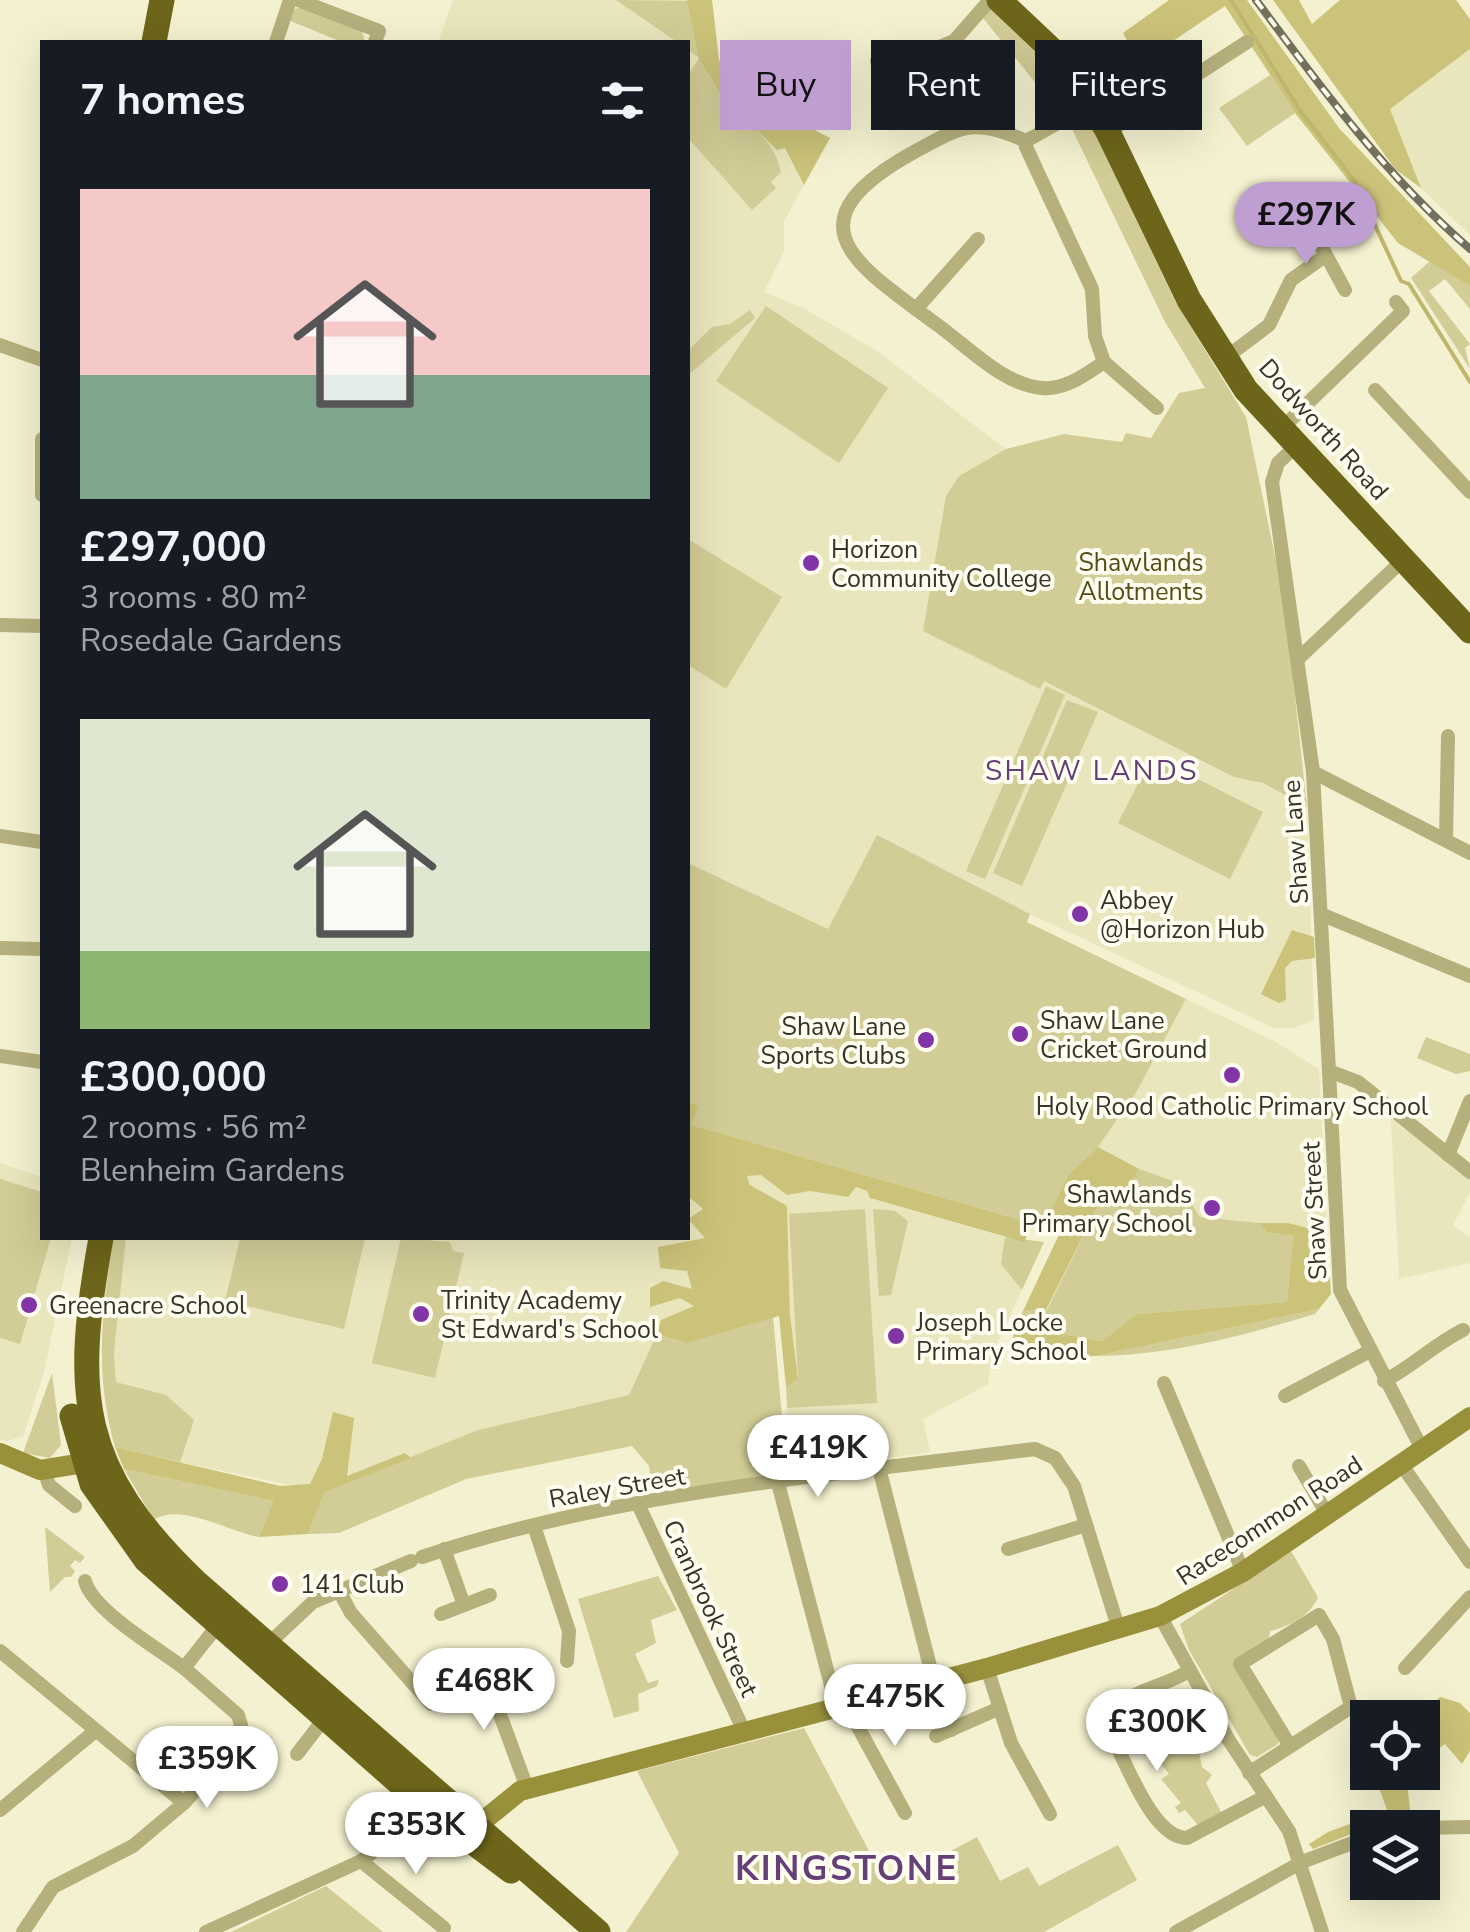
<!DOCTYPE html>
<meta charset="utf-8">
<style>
body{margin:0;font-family:"Nunito Sans",sans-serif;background:#242831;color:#f1f3f6;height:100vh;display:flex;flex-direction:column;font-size:38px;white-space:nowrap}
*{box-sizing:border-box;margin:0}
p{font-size:32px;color:#9ea1a6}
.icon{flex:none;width:55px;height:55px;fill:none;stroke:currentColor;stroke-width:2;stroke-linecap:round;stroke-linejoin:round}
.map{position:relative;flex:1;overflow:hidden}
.details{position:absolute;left:40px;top:40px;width:650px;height:1200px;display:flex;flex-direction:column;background:#171b24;border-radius:0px;box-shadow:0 10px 40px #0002}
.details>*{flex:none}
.hud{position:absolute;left:720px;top:40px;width:600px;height:90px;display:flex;gap:20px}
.fabs{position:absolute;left:1350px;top:1700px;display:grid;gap:20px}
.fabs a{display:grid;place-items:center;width:90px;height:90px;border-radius:0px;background:#171b24;box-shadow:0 10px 40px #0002;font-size:50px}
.price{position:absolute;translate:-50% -85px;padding:0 22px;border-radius:35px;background:#fff;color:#222;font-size:32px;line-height:65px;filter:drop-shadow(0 2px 5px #0008)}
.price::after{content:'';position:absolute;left:50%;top:60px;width:30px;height:22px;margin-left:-15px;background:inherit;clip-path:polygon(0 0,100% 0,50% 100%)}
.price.active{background:#bf9ed2;color:#111}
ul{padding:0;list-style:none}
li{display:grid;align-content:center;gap:20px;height:530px;padding:0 40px}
li span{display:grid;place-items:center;height:310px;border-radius:0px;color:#555}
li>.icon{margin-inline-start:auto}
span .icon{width:180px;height:180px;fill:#fffc;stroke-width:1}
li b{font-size:42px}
h2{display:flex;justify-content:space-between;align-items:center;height:120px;padding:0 40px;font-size:42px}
.pill{padding:0 35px;border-radius:0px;background:#171b24;box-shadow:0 10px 40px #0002;font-size:35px;line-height:90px}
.pill.active{background:#bf9ed2;color:#111}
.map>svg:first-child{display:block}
.built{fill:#e9e5bc}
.green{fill:#d2cc96}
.forest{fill:#cbc379}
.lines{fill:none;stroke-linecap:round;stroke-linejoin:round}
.stream{stroke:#beb66c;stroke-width:4}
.street{stroke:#b5b07c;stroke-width:14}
.secondary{stroke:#99903c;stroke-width:20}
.highway{stroke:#6d651a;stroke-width:25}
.rail-casing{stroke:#72705d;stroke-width:8}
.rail{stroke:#fefdf0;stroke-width:4;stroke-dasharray:11;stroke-linecap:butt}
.poi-dot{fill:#8135a6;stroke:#fefdf0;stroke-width:4}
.labels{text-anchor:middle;stroke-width:8;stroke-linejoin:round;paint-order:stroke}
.street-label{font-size:25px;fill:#363428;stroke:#fefdf0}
.poi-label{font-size:25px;fill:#363428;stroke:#fefdf0;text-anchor:start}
.park-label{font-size:25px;fill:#544e15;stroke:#fefdf0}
.neighbourhood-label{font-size:28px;letter-spacing:2.5px;fill:#643f78;stroke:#fefdf0}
.district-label{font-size:35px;font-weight:bold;letter-spacing:2.5px;fill:#643f78;stroke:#fefdf0}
</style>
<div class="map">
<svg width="1470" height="1932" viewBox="0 0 1470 1932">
<rect width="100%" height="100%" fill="#f4f1d0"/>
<!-- built -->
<g class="built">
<polygon points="453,0 712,0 719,60 734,88 830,138 784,221 784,251 764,292 805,309 874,349 1006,449 959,476 1040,688 1043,680 1234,777 1263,783 1307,807 1314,1020 1293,1028 1274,1028 1030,914 877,836 828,929 688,863 688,42 438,42"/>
<polygon points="1470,49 1470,235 1421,188 1390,109"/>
<polygon points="1186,999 1274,1041 1319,1069 1327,1233 1288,1223 1260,1224 1266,1232 1293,1236 1287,1302 1137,1314 1104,1341 1015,1326 1023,1311 1047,1310 1105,1192 1128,1188 1138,1169 1098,1147 1137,1091"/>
<polygon points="1391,1119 1470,1178 1470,1192 1453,1225 1470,1238 1470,1263 1399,1279"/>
<polygon points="688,1137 731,1206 686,1343 657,1334 629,1395 478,1430 323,1492 180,1462 193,1420 166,1395 116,1382 114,1353 126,1238 688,1238"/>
<polygon points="0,1163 42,1177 42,1238 72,1238 44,1372 23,1437 5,1441 0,1439"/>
<polygon points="761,1175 787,1195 810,1191 848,1197 856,1187 867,1191 870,1198 1005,1237 1044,1242 991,1357 988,1384 923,1419 930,1452 791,1472 786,1387 798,1378 790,1315 787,1207 750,1185 747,1176"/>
</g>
<!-- green -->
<g class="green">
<path d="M 616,0 L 690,1 C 696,35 699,63 719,92 C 740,121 774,135 781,172 L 771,182 L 776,188 L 752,210 L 688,138 L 688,75 L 699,58 L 688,50 L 688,42 L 677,42 Z"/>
<polygon points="302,7 362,31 365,42 342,42 288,20 292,10"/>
<polygon points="990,8 1043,55 1074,99 1060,113 982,17"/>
<polygon points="1270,75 1295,113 1247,146 1219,108"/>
<polygon points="1079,123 1091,125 1175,301 1246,417 1285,604 1307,807 1263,783 1234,777 1044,681 1040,689 923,631 946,496 959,476 1006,449 1064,434 1122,442 1126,433 1151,438 1179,393 1205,388 1164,320 1071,127"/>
<polygon points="1430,261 1470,286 1470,309 1445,279 1429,291 1470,344 1465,348 1470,369 1411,278"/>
<polygon points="766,306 888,388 839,463 716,381"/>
<polygon points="750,310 755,318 688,375 688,351 712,327 730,324"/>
<polygon points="688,539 782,597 726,689 688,665"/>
<polygon points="1046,686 1065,695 985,879 966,871"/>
<polygon points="1067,700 1098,712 1022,886 993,873"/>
<polygon points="1152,756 1263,812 1230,879 1118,823"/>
<polygon points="877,835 1030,914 1027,922 1186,999 1137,1091 1098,1147 1068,1175 1052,1208 1031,1223 692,1125 697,1106 688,1101 688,863 828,929"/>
<polygon points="1426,1037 1470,1054 1470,1071 1456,1074 1417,1058"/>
<polygon points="1139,1169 1178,1183 1200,1217 1259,1223 1266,1232 1293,1236 1287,1302 1137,1314 1104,1341 1015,1326 1023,1311 1047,1310 1105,1192 1128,1188"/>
<polygon points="0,1179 42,1192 42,1238 51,1238 20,1344 0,1338"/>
<polygon points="865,1209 877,1403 787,1408 786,1387 798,1378 789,1214"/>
<polygon points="873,1209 895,1211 908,1221 891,1295 879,1296"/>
<polygon points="1005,1237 1044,1242 1022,1290 1001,1264"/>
<path d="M 113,1238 L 126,1238 L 114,1353 L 116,1382 L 166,1395 L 194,1420 L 180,1462 L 115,1447 C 94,1374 102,1311 113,1238 Z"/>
<polygon points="240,1238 365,1238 344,1329 225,1301"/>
<polygon points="401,1238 450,1242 453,1251 464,1253 435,1378 372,1363"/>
<polygon points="770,1282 787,1473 653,1492 649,1466 632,1446 466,1479 339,1533 308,1534 323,1492 478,1430 629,1395 657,1334 686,1343"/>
<path d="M 1319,1309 L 1315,1314 C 1241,1336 1173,1355 1096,1356 Z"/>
<polygon points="52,1373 61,1445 50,1458 23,1453"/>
<path d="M 124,1469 L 273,1501 L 259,1537 C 229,1532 181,1502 154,1520 Z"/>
<polygon points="45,1527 85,1557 80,1563 75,1560 70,1566 75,1571 71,1577 65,1577 50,1592"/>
<path d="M 1291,1551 L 1318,1597 C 1310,1617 1287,1627 1270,1631 L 1269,1639 L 1233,1662 L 1279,1738 L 1278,1744 L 1257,1757 L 1250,1755 L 1189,1650 L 1180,1624 Z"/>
<polygon points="658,1576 677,1610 651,1620 656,1643 635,1654 648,1683 659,1680 657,1686 638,1694 639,1711 614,1718 578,1599"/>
<polygon points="1163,1696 1168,1704 1173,1702 1179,1727 1185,1724 1192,1750 1198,1747 1202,1767 1212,1775 1206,1783 1221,1812 1198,1825 1185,1810 1179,1813 1175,1807 1181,1803 1161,1779 1169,1774 1161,1764 1155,1767 1149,1756 1157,1751 1149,1741 1141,1745 1137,1737 1145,1732 1133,1708"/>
<polygon points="804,1728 887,1885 977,1837 1000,1881 1028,1867 1039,1886 1118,1845 1137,1880 1044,1932 626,1932 679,1853 637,1771"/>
<polygon points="326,1886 383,1932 231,1932"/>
</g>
<!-- forest -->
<g class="forest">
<polygon points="687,0 712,0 719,60 734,88 830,138 804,185 785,148 777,150 721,95 710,77 699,58"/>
<polygon points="1169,0 1247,0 1339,128 1470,267 1470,286 1398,243 1295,113 1225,6 1139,64 1123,33"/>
<polygon points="1273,0 1299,0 1312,24 1340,0 1456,0 1470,19 1470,49 1390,109 1421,188 1395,169"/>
<polygon points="1292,930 1314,937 1315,958 1292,961 1285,968 1286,1000 1279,1003 1261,994"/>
<polygon points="688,1101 698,1106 692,1125 1031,1223 1052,1208 1068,1175 1098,1147 1139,1169 1128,1188 1105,1192 1046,1310 1023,1311 1063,1226 1030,1229 1024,1242 870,1198 867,1191 856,1187 848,1197 810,1191 787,1195 761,1175 747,1176 750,1185 787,1206 790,1315 798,1379 786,1387 779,1316 686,1343 657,1334 661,1320 694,1306 680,1298 650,1307 650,1288 663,1281 692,1289 687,1271 660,1268 658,1247 705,1238 688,1219 703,1209 688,1196"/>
<polygon points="1259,1223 1288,1223 1327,1233 1331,1294 1319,1309 1096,1356 1024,1356 1012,1342 1015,1326 1103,1341 1137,1314 1287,1302 1293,1236 1266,1232"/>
<polygon points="333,1412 354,1418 347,1476 405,1453 411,1458 324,1492 308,1534 259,1537 273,1501 124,1469 115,1447 280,1486 310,1484 322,1459"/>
<polygon points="1440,1697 1460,1703 1470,1713 1470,1751 1462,1764 1445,1744 1423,1760 1423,1713"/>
<polygon points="1374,1773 1406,1773 1411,1819 1377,1824 1313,1849 1309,1844 1328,1832 1387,1810"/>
</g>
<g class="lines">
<!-- stream -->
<polyline class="stream" points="1231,0 1301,112 1354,180 1401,281 1409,284 1470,382"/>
<!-- street -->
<g class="street">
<polyline points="298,0 379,31 375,42"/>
<polyline points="276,42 290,0"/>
<polyline points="877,61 890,68 954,41 990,0"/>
<polyline points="1092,104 1026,141 1026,147 1092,289 1095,336 1104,362 1157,408"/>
<polyline points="1108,132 1247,42"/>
<path d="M 1026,141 C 973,118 964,125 914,152 C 784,224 857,265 939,326 C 969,348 1004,385 1042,388 C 1066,390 1086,374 1104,362"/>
<polyline points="1308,222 1345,290"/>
<polyline points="916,309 978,239"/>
<polyline points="0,345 42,360"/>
<polyline points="1224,359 1269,325 1291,280 1325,256"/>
<polyline points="1375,390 1470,492"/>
<polyline points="1280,430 1403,311 1396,302"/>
<polyline points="42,439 42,495"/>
<polyline points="1296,446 1278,463 1272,482 1313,772 1329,1071 1358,1082 1470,1172"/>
<polyline points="0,625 42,626"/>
<polyline points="1300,657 1403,560"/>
<polyline points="1313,772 1470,853"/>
<polyline points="0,836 42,842"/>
<polyline points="1446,840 1448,736"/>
<polyline points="1323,915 1470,976"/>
<polyline points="0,948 42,949"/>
<polyline points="0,1056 42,1062"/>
<polyline points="1329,1071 1340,1290 1422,1449"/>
<polyline points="1448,1155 1470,1101"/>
<path d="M 1384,1381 C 1414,1366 1430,1347 1463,1330"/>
<polyline points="1164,1383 1243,1572"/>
<polyline points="1285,1396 1368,1352"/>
<polyline points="1401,1464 1470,1562"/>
<polyline points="1299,1466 1327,1514"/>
<polyline points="879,1468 934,1682"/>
<polyline points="44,1470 49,1485 75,1506"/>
<polyline points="778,1483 837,1708"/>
<polyline points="638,1504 744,1731"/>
<polyline points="534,1526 569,1631 567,1661"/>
<polyline points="444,1549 464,1605"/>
<polyline points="1008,1549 1086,1525"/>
<path d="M 422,1557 C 615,1492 833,1475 1035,1449 L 1055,1458 L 1074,1486 L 1119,1630"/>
<path d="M 85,1581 C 93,1611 159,1649 184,1668"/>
<polyline points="338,1589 351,1613 431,1704"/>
<polyline points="441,1614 490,1595"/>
<polyline points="1160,1616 1228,1739 1289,1831 1322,1932"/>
<polyline points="265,1647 313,1602 411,1561"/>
<polyline points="0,1651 184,1803"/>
<polyline points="481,1663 527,1788"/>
<polyline points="987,1668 1011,1743 1050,1814"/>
<polyline points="1405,1668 1470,1597"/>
<path d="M 1189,1671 C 1157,1692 1111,1688 1112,1737 C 1128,1766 1153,1838 1187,1838 L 1266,1796"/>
<polyline points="846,1705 905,1813"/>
<polyline points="944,1716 951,1730"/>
<polyline points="936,1736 1000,1708"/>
<polyline points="297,1754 324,1719"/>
<polyline points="1249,1773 1351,1707 1333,1639 1319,1615 1240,1664 1290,1746"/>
<polyline points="0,1810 94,1732"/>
<polyline points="1422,1828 1470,1827"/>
<polyline points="361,1861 444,1928"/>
<polyline points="23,1932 53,1887 133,1846 184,1803 236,1746 241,1725 238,1715 184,1668 222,1620"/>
<polyline points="206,1932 361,1861 401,1831 424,1805"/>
<polyline points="1176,1932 1302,1862 1368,1837"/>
</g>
<!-- secondary -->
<g class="secondary">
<polyline points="0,1453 40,1470 84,1463"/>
<polyline points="478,1825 520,1791 987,1668 1160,1616 1243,1572 1470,1417"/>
</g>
<!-- highway -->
<g class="highway">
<polyline points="999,0 1069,66 1108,132 1189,300 1246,390 1470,631"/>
<polyline points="154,42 162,0"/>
<path d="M 101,1238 C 73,1393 77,1469 197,1583 L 598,1932"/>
<polyline points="72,1416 92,1484 146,1560 430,1810 511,1871"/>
</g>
<!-- rail casing -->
<g class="rail-casing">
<path id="rail" d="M 1256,0 C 1322,89 1386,176 1470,249"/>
</g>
<!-- rail -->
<use href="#rail" class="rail"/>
</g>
<!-- markers -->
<g class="poi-dot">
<circle cx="811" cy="563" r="10"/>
<circle cx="1080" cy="914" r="10"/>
<circle cx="1020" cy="1034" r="10"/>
<circle cx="926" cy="1040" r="10"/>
<circle cx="1232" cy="1075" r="10"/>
<circle cx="1212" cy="1208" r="10"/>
<circle cx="29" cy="1305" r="10"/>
<circle cx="421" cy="1314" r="10"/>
<circle cx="896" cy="1336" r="10"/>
<circle cx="280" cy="1584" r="10"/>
</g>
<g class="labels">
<!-- street labels -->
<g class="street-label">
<text transform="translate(1324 429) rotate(48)" y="9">Dodworth Road</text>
<text transform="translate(1295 842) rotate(-94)" y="9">Shaw Lane</text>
<text transform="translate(1314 1211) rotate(-93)" y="9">Shaw Street</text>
<text transform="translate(617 1487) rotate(-10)" y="9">Raley Street</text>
<text transform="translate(1269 1520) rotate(-33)" y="9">Racecommon Road</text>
<text transform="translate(711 1608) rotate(65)" y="9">Cranbrook Street</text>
</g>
<!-- poi labels -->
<g class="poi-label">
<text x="831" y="558">Horizon<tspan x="831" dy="29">Community College</tspan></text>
<text x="1100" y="909">Abbey<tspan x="1100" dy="29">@Horizon Hub</tspan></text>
<text x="1040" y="1029">Shaw Lane<tspan x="1040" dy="29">Cricket Ground</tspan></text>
<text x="906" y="1035" text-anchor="end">Shaw Lane<tspan x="906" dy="29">Sports Clubs</tspan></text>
<text x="1232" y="1115" text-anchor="middle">Holy Rood Catholic Primary School</text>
<text x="1192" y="1203" text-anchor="end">Shawlands<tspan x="1192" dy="29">Primary School</tspan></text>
<text x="441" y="1309">Trinity Academy<tspan x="441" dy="29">St Edward's School</tspan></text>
<text x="49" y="1314">Greenacre School</text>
<text x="916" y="1331">Joseph Locke<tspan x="916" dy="29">Primary School</tspan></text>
<text x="300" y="1593">141 Club</text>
</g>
<!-- park labels -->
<g class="park-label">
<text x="1141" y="571">Shawlands<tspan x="1141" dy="29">Allotments</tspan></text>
</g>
<!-- neighbourhood labels -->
<g class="neighbourhood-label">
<text x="1092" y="780">SHAW LANDS</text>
</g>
<!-- district labels -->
<g class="district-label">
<text x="847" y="1880">KINGSTONE</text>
</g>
</g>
</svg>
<div class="fabs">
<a><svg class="icon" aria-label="locate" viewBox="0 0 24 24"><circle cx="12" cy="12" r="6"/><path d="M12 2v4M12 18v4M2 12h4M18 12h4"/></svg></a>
<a><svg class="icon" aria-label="layers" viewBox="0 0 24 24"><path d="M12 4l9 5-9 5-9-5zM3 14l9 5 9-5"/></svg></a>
</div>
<b class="price active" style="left:1306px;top:267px">£297K</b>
<b class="price" style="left:818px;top:1500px">£419K</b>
<b class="price" style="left:484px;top:1733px">£468K</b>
<b class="price" style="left:895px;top:1749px">£475K</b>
<b class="price" style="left:1157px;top:1774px">£300K</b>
<b class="price" style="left:207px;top:1811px">£359K</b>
<b class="price" style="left:416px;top:1877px">£353K</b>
<div class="hud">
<a class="pill active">Buy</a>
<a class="pill">Rent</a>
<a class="pill">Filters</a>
</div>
<section class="details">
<h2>7 homes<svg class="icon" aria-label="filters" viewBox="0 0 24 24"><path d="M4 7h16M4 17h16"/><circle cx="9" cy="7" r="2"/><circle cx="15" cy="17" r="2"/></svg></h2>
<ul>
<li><span style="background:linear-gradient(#f6c9c9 60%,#7fa58c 0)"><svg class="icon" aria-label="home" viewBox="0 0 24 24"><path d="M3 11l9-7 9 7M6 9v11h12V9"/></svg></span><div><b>£297,000</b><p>3 rooms · 80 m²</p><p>Rosedale Gardens</p></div></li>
<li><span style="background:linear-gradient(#dfe7d0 75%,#8fb573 0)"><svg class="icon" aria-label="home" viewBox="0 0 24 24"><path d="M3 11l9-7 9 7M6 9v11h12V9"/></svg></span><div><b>£300,000</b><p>2 rooms · 56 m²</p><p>Blenheim Gardens</p></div></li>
</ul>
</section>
</div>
